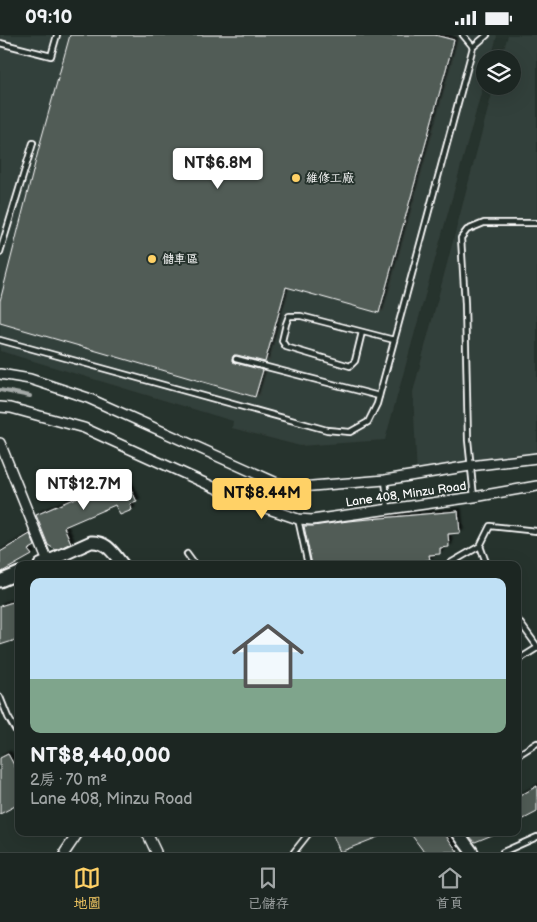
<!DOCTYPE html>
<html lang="zh-TW">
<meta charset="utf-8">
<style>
body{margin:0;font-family:"Balsamiq Sans","LXGW WenKai TC",sans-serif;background:#29322f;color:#f1f3f6;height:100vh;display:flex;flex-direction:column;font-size:19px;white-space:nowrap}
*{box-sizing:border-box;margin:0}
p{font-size:16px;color:#a0a5a5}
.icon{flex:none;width:28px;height:28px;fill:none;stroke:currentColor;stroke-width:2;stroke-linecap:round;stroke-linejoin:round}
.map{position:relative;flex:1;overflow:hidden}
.details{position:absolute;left:15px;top:526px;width:506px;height:275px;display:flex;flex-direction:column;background:#1c2622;border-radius:10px;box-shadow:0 5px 20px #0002,0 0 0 1px #3a4340}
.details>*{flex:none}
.buttons{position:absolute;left:476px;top:15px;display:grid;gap:10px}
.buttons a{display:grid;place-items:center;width:45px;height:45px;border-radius:50%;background:#1c2622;box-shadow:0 5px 20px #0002,0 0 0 1px #3a4340;font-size:25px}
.price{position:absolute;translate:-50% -42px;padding:0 11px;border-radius:5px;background:#fff;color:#222;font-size:16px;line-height:32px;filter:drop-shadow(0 1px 2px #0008)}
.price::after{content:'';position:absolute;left:50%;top:30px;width:15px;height:11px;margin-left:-8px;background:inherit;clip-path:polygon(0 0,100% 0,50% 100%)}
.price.current{background:#ffd166;color:#111}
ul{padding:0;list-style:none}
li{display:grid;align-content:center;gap:10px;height:265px;padding:0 15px}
li span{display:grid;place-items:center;height:155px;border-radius:10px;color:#555}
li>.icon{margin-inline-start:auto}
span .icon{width:90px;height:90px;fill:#fffc;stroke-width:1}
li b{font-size:21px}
.status{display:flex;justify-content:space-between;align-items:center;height:35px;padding:0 25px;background:#1c2622;direction:ltr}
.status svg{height:14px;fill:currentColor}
.dock{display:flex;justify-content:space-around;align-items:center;height:70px;border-top:1px solid #3a4340;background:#1c2622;font-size:14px;color:#a0a5a5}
.dock a{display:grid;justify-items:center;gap:2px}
.dock .current{color:#ffd166}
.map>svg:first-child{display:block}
.built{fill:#333f3a}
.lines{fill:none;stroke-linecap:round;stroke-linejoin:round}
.stream{stroke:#a4a9a7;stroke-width:4}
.building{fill:#515c57;stroke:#fff;filter:url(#shadow)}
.service-casing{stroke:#fff;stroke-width:8}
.minor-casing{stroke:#fff;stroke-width:12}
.tertiary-casing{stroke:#fff;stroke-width:15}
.service{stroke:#26332d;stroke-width:4.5}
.minor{stroke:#26332d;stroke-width:9}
.tertiary{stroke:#26332d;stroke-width:11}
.poi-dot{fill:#ffd166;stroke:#26332d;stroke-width:2}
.labels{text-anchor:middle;stroke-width:4;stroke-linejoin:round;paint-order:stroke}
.poi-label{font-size:12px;fill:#fff;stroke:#26332d;text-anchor:start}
.street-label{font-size:12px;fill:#fff;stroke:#26332d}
</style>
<div class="status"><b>09:10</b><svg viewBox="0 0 49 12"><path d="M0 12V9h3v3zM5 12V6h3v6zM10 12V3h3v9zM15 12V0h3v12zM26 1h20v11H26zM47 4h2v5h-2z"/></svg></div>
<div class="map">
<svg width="537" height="817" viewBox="0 0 537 817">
<defs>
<filter id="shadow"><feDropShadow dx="3" dy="-3" stdDeviation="1" flood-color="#0009"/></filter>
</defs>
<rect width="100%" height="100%" fill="#26332d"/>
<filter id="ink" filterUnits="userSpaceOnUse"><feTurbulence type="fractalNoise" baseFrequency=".02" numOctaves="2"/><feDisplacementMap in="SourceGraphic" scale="10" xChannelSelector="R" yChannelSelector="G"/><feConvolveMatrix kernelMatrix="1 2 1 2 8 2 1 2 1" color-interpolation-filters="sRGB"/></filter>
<g filter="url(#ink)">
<!-- built -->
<g class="built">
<polygon points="0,0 496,0 497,1 491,24 485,24 485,44 385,405 300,411 232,393 233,386 0,316"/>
<polygon points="508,0 537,0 537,427 417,443 413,357 494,51 512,51 512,24 501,24"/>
</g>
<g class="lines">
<!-- stream -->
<polyline class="stream" points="0,355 30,361"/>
</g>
<!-- building -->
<g class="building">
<polygon points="70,0 435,0 454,5 379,278 286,252 265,327 237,320 234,320 232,323 232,326 235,328 263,335 255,362 0,288 0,266 41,105"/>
<polygon points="119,444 129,450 137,467 130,469 132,475 120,480 115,470 64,492 71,508 56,515 48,510 36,480"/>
<polygon points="458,476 460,498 448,499 449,512 440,513 440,519 429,520 430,525 373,530 312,530 304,491 313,491 348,486"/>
<polygon points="30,499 35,511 28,515 32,520 0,538 0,517"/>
<polygon points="19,565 19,604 0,610 0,571"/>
<polygon points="8,719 19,739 19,769 0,779 0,723"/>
<polygon points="537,751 537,777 518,787 518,762"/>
<polygon points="332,798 388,798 340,817"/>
<polygon points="410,798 444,798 458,817 424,817"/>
<polygon points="467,798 497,798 475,807"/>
</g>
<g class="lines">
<!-- service casing -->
<g class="service-casing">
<g id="service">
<polyline points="463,0 473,12"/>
<polyline points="0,8 51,21 57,0"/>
<polyline points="0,217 33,108"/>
<polyline points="362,297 355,326 350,331 286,312 282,306 286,289 289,281 301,281 394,305"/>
<polyline points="0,305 327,395 350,397 368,387 377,369 473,12 487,0"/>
<polyline points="236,324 379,361"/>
<polyline points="385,445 388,474"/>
<polyline points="474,462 468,405 465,269 461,203 467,195 484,188 537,188"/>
<polyline points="298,484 308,530"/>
<polyline points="480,511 490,491 537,496"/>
<polyline points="187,519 195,530"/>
<polyline points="447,530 480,511 487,530"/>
<polyline points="518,585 537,611"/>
<polyline points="518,625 537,613"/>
<polyline points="0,662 8,682 19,701"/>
<polyline points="518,720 537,708"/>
<polyline points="294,817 309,798"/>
<polyline points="503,817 537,802"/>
</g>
</g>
<!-- minor casing -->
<g class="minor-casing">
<g id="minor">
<polyline points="0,339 30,344 88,363 277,448 300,452 385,445 470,431 537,423"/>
<polyline points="0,372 11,373 84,393 242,465 298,484 312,485 474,462 537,451"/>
<polyline points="0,408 48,527"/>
<polyline points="147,798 156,817"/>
<polyline points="65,817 78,798"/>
</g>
</g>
<!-- tertiary casing -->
<g class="tertiary-casing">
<g id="tertiary">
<path d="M 40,530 L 91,507 C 107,506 113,518 123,530"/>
<polyline points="0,546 19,538"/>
<polyline points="458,798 472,817"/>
</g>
</g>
<!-- service -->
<use href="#service" class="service"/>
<!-- minor -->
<use href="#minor" class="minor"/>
<!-- tertiary -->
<use href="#tertiary" class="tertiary"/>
</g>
</g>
<!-- markers -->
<g class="poi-dot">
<circle cx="296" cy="143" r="5"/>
<circle cx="152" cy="224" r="5"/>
</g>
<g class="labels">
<!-- poi labels -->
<g class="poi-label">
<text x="306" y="147">維修工廠</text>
<text x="162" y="228">儲車區</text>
</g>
<!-- street labels -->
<g class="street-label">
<text transform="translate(406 459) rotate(-8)" y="4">Lane 408, Minzu Road</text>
</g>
</g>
</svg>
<div class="buttons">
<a><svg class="icon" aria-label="layers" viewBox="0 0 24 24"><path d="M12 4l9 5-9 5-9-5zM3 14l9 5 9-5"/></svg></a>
</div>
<b class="price" style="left:218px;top:155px">NT$6.8M</b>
<b class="price" style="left:84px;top:476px">NT$12.7M</b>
<b class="price current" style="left:262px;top:485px">NT$8.44M</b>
<section class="details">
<ul>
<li><span style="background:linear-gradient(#bfe0f5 65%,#7fa58c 0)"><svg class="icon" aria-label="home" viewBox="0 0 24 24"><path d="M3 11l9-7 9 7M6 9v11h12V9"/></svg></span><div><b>NT$8,440,000</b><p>2房 · 70 m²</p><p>Lane 408, Minzu Road</p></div></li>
</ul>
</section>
</div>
<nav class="dock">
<a class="current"><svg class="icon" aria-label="map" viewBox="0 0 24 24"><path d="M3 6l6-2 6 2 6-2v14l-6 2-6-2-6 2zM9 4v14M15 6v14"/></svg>地圖</a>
<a><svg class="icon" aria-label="saved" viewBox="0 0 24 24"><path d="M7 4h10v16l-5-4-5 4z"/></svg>已儲存</a>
<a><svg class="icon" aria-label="home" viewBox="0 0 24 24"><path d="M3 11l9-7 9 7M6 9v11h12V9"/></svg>首頁</a>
</nav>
